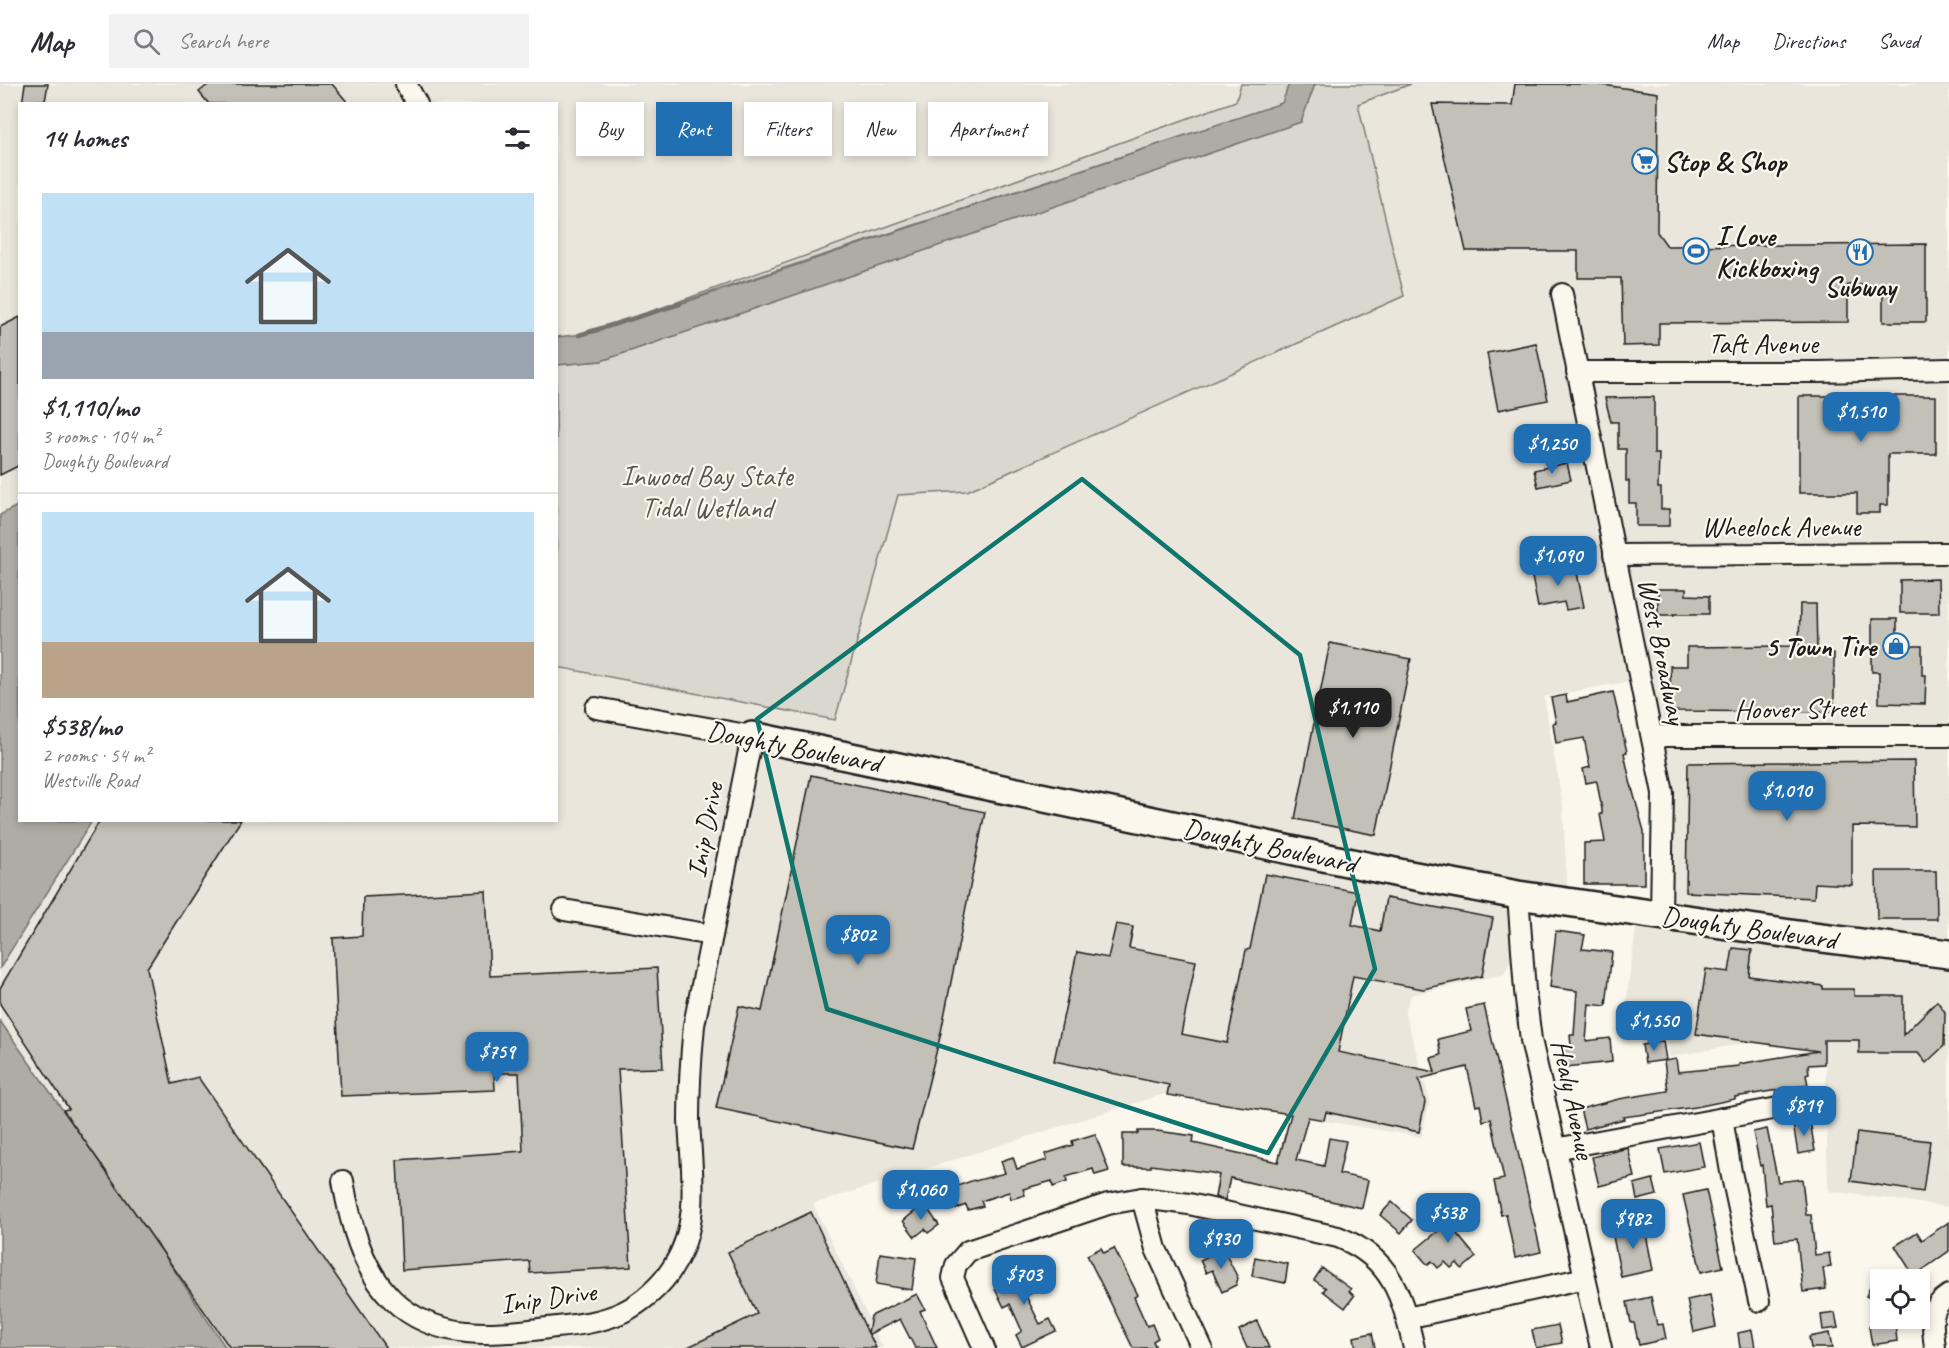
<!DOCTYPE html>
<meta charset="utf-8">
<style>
body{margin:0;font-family:Caveat,sans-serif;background:#f2f2f3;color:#2b2b33;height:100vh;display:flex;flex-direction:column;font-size:22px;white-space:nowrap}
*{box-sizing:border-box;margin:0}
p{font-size:20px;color:#7c7c81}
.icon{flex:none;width:33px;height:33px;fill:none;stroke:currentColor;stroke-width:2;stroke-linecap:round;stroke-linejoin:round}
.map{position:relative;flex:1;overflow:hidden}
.sheet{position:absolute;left:18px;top:18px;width:540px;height:720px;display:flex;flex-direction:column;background:#fff;border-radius:0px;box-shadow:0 3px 9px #0003}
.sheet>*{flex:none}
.banner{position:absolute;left:576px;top:18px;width:570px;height:54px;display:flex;gap:12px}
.buttons{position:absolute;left:1870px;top:1185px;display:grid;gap:12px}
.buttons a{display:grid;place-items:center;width:60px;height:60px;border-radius:0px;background:#fff;box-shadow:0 3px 9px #0003;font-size:30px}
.price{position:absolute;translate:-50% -51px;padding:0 14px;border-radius:12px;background:#1f6fb2;color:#fff;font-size:20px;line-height:39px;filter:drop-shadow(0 2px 3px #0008)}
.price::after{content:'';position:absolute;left:50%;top:36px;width:18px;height:14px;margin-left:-9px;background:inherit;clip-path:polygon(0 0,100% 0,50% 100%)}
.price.current{background:#222;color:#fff}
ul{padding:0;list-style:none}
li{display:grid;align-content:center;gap:12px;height:318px;padding:0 24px}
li+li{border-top:2px solid #e1e1e2}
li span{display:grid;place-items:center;height:186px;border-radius:0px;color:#555}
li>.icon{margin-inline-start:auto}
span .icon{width:108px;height:108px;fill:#fffc;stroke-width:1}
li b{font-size:26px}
h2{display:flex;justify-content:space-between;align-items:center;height:72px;padding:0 24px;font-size:26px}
.tag{padding:0 21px;border-radius:0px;background:#fff;box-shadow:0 3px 9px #0003;font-size:21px;line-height:54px}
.tag.current{background:#1f6fb2;color:#fff}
header{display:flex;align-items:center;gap:36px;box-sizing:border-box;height:84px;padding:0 30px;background:#fff;border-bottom:2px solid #e1e1e2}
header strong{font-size:28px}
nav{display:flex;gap:33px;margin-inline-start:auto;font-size:21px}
.search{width:420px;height:54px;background:#f2f2f3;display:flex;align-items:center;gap:15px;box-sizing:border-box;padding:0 21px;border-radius:0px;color:#7c7c81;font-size:22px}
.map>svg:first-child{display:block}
.built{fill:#eae6dc}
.green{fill:#dad7ce;stroke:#7b7a75;stroke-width:1.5}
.water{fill:#afaca5;stroke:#74726e;stroke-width:1.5}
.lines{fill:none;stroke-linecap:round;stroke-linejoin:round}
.stream{stroke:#74726e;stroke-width:4.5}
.building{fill:#c3c0b8;stroke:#1c1c1c;stroke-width:1.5}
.minor-casing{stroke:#1c1c1c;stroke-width:24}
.secondary-casing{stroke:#1c1c1c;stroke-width:32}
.minor{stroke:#fbf7ec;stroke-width:20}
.secondary{stroke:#fbf7ec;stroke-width:27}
.marked{fill:none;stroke:#0f766e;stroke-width:4.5;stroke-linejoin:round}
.labels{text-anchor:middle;stroke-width:4.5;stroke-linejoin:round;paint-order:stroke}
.poi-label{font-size:28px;font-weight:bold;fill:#1c1c1c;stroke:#fbf7ec;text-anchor:start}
.street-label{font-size:28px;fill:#1c1c1c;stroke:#fbf7ec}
.park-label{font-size:28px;fill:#555451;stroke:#fbf7ec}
</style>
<header>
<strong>Map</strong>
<div class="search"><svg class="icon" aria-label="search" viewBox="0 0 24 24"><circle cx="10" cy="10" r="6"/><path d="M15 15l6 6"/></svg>Search here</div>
<nav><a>Map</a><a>Directions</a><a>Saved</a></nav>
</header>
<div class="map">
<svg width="1949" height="1264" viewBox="0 0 1949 1264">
<rect width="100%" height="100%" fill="#fbf7ec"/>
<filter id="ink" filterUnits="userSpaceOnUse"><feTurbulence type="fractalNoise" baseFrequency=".0167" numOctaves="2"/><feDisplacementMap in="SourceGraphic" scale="12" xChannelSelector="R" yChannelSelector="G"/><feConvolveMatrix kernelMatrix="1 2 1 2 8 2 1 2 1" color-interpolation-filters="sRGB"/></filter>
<g filter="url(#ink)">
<!-- built -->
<g class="built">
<polygon points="0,0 1241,0 1236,17 593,249 557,253 556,20 20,20 20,421 0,431"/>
<polygon points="1411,0 1949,0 1949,1123 1828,1107 1825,945 1668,973 1667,939 1623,942 1638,829 1654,832 1656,721 1636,596 1544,613 1563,723 1568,821 1523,814 1523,852 1504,890 1411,911 1405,929 1430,1017 1421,1053 1164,1010 813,1120 883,1264 226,1264 146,1144 0,937 0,884 92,737 556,736 557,583 835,636 898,411 1404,212 1358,20"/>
</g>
<!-- green -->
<g class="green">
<polygon points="1241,0 1289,0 1283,19 630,235 1236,17"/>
<polygon points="1315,0 1411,0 1358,20 1404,212 967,407 898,411 835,636 557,583 556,281 601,277 1301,38"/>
</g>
<!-- water -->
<g class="water">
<polygon points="1289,0 1315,0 1301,38 601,277 557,281 557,253 593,249 1282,19"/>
<polygon points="19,421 20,736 92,737 0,884 0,431"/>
<polygon points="0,937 146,1144 226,1264 0,1264"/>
</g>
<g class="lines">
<!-- stream -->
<polyline class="stream" points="579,251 680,220"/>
</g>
<!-- building -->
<g class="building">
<polygon points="25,0 48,0 45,17 39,16 38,20 22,20"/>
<polygon points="209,0 332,0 349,20 209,20 199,8"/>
<polygon points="1515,0 1596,0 1658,9 1657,148 1667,162 1926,160 1926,238 1883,238 1883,201 1848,201 1848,238 1659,239 1659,261 1623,262 1621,194 1578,194 1578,167 1466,167 1432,20 1512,21"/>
<polygon points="20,233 20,381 0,391 0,243"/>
<polygon points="1536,259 1548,316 1498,326 1487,269"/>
<polygon points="1799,312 1936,312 1936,370 1888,370 1888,421 1880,421 1880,429 1857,429 1857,409 1799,409"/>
<polygon points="1654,313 1654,370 1659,370 1658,404 1661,404 1661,425 1669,425 1669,442 1636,442 1636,419 1629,419 1629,397 1626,397 1626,365 1618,365 1618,338 1611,338 1605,314"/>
<polygon points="1567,379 1571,396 1538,403 1534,386"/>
<polygon points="1575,479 1584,523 1566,526 1564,518 1538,523 1531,488"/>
<polygon points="1938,495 1939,529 1900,529 1900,496"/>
<polygon points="1658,505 1686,505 1686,511 1709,512 1709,530 1674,530 1674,531 1658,531"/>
<polygon points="1800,520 1816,520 1817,568 1834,569 1834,628 1671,627 1670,582 1687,582 1687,563 1799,562"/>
<polygon points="1872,535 1897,535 1897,555 1901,555 1901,562 1922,562 1922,591 1926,591 1925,620 1879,619 1879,588 1872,588"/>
<polygon points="1330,559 1411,575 1376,751 1295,735"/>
<polygon points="1613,608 1627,668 1624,669 1630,697 1644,747 1644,800 1584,800 1584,759 1605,758 1600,730 1602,730 1602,726 1597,698 1596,697 1586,699 1583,685 1590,683 1584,654 1556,659 1553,639 1556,638 1551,614 1566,611 1567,618"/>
<polygon points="1914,677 1915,743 1852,742 1852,801 1815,799 1814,814 1686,808 1688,679"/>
<polygon points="811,691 985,728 940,953 912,1065 716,1024 739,922 762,927"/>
<polygon points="100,736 241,736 147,884 172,1000 198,993 386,1264 230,1264 63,1026 69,1025 0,920 0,904"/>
<polygon points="1876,787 1936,787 1937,835 1877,835"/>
<polygon points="1265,790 1358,808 1352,841 1380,847 1386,814 1493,834 1482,892 1423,905 1353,892 1338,968 1435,988 1431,974 1441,971 1438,955 1471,947 1466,925 1484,921 1541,1168 1515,1174 1506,1130 1501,1131 1494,1097 1504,1095 1491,1035 1483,1037 1480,1021 1476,1022 1467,983 1419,995 1425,1018 1419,1048 1326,1028 1324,1036 1308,1033 1296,1076 1324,1082 1329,1054 1346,1057 1339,1090 1368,1096 1362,1124 1230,1094 1225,1116 1215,1113 1219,1091 1212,1089 1151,1081 1151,1083 1123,1083 1123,1050 1138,1050 1138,1047 1157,1047 1194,1052 1193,1059 1278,1078 1291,1030 1167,1011 1169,1001 1054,977 1077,868 1108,874 1116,840 1133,843 1129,864 1196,877 1181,950 1227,959 1246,866 1250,865"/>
<polygon points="486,807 490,892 657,884 663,984 618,985 631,1183 530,1189 529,1177 402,1186 397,1076 523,1067 519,989 494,989 495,1006 341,1012 333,854 362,852 363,813"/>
<polygon points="1556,847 1585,851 1582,865 1612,868 1606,922 1589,920 1586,957 1610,954 1612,978 1566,983 1564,962 1571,962 1570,951 1574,951 1577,907 1550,903"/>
<polygon points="1733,864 1752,866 1749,892 1823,902 1823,905 1854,905 1854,912 1903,912 1903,951 1937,917 1945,928 1944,962 1926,979 1918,969 1859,969 1859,956 1824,956 1824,980 1808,981 1809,990 1806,991 1808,1001 1735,1013 1735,1015 1696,1023 1623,1033 1624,1035 1585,1045 1580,1025 1619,1015 1668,1007 1664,977 1676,975 1678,988 1739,982 1739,980 1818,967 1696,950 1706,885 1729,888"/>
<polygon points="1663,957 1666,976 1645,979 1642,961"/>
<polygon points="1807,1037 1810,1037 1815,1067 1798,1070 1793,1039"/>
<polygon points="1767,1045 1778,1098 1802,1095 1806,1131 1811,1131 1815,1171 1829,1169 1831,1183 1823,1184 1826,1205 1803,1208 1797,1155 1775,1157 1771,1120 1766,1121 1762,1081 1760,1082 1753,1048"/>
<polygon points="1857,1048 1930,1057 1923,1108 1851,1097"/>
<polygon points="1095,1050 1109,1087 1095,1091 1093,1085 1066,1093 1067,1098 1053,1103 1052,1097 1023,1105 1025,1111 1011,1115 1009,1108 981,1117 983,1122 968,1126 966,1121 955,1125 949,1105 974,1096 975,1097 1005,1089 1001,1077 1013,1073 1017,1085 1047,1076 1045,1070 1073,1061 1072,1057"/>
<polygon points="1699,1058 1704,1083 1665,1090 1660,1065"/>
<polygon points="1628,1064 1635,1093 1599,1102 1592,1073"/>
<polygon points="1653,1095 1657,1111 1637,1116 1634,1100"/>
<polygon points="1706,1106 1723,1183 1701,1188 1683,1111"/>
<polygon points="1392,1118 1412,1136 1401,1149 1380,1131"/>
<polygon points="924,1120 939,1141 928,1149 925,1145 915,1153 903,1137"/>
<polygon points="1465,1125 1474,1136 1457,1150 1476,1173 1462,1185 1457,1179 1451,1184 1445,1178 1438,1184 1432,1177 1428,1180 1425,1178 1415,1166"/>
<polygon points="811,1128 868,1249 871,1232 917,1210 925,1225 920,1227 937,1264 915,1264 900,1235 869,1250 876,1264 686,1264 757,1230 728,1168"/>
<polygon points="1949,1138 1949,1167 1914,1192 1895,1162 1917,1148 1922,1156"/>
<polygon points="1644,1140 1653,1186 1621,1193 1612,1147"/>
<polygon points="1101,1164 1104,1169 1114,1164 1138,1211 1134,1213 1147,1242 1152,1240 1158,1254 1153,1257 1156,1264 1133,1264 1087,1171"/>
<polygon points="1223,1165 1238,1194 1236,1201 1222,1208 1212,1186 1206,1189 1200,1176"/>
<polygon points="880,1169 916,1174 912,1206 876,1200"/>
<polygon points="1255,1173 1288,1180 1285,1199 1252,1192"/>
<polygon points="1029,1182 1040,1205 1026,1212 1040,1240 1050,1235 1056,1247 1022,1263 1016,1251 1022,1247 1010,1220 1004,1223 995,1205 1006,1199 1003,1194"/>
<polygon points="1322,1184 1351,1205 1349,1207 1354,1212 1345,1224 1323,1207 1326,1204 1314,1196"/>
<polygon points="1872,1199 1881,1202 1881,1218 1866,1212"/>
<polygon points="1710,1211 1716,1243 1694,1248 1687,1216"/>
<polygon points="1651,1213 1657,1241 1663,1240 1666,1255 1639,1261 1634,1239 1631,1239 1627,1218"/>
<polygon points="1835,1229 1838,1244 1823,1246 1821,1231"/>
<polygon points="1257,1237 1269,1264 1247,1264 1239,1246"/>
<polygon points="1895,1239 1897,1257 1872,1261 1869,1243"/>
<polygon points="1558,1241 1562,1259 1536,1264 1532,1246"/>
<polygon points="1752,1246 1755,1264 1740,1264 1738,1249"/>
<polygon points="1372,1249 1375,1264 1356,1264 1354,1253"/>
<polygon points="1829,1249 1832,1264 1811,1264 1809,1253"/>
</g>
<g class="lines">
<!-- minor casing -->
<g class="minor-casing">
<g id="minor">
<polyline points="406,0 417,20"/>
<polyline points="1562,210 1663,709 1661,830"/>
<polyline points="1577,288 1819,288 1949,285"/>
<polyline points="1614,471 1949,469"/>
<polyline points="1652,652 1949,652"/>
<polyline points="1518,811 1525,907 1531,956 1601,1264"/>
<polyline points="564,826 712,851"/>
<polyline points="1722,1034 1731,1088 1759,1217"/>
<polyline points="1555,1065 1822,1016"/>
<path d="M 343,1097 C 350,1138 362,1186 393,1216 C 435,1257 496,1251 548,1244 C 574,1241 600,1239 623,1228 C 642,1219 662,1201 673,1183 C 702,1138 691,1086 689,1036 C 689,1005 691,973 694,941 L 752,652 L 596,624"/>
<polyline points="1142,1114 1156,1165 1202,1264"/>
<polyline points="1407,1234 1585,1194"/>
<path d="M 984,1264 L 953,1194 L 956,1181 L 968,1167 L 1108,1120 L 1142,1114 L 1189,1120 L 1338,1153 C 1392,1174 1402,1212 1414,1264"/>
<path d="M 1935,1264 C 1933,1241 1927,1225 1949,1211"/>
</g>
</g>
<!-- secondary casing -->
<g class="secondary-casing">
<polyline id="secondary" points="752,652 1399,789 1518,811 1798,851 1949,870"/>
</g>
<!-- minor -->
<use href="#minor" class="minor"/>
<!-- secondary -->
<use href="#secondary" class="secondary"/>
</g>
</g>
<!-- marked area -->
<path class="marked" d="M 1082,395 L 1300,571 L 1375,885 L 1268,1069 L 827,925 L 757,635 Z"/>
<!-- icons -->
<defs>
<g id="supermarket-ring" transform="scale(1.35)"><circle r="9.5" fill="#fbf7ec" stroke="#1f6fb2" stroke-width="1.5"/><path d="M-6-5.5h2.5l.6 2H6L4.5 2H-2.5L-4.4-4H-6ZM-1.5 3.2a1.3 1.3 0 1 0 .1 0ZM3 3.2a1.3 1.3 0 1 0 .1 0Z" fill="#1f6fb2"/></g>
<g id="stadium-ring" transform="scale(1.35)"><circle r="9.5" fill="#fbf7ec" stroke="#1f6fb2" stroke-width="1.5"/><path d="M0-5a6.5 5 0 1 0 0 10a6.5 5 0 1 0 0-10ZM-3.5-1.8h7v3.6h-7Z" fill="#1f6fb2"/></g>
<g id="restaurant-ring" transform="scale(1.35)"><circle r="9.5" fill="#fbf7ec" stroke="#1f6fb2" stroke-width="1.5"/><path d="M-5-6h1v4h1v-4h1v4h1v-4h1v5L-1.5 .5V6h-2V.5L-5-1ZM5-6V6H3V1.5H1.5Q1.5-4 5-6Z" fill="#1f6fb2"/></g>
<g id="shop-ring" transform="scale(1.35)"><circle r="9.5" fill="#fbf7ec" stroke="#1f6fb2" stroke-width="1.5"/><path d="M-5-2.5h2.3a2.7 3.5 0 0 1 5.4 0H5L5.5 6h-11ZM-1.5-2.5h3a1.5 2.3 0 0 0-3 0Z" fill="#1f6fb2"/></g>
</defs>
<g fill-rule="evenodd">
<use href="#supermarket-ring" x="1645" y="77"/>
<use href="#stadium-ring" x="1696" y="167"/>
<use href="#restaurant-ring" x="1860" y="168"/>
<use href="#shop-ring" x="1896" y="562"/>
</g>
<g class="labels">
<!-- poi labels -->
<g class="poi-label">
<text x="1664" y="87">Stop &amp; Shop</text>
<text x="1716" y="161">I Love<tspan x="1716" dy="32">Kickboxing</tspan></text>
<text x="1860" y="212" text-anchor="middle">Subway</text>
<text x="1876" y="572" text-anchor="end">5 Town Tire</text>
</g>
<!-- street labels -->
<g class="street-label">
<text x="1763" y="269">Taft Avenue</text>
<text x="1781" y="452">Wheelock Avenue</text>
<text transform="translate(1663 567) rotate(78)" y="10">West Broadway</text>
<text transform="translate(1800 624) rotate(-1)" y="10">Hoover Street</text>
<text transform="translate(794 662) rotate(11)" y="10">Doughty Boulevard</text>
<text transform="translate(704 746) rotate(-79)" y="10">Inip Drive</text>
<text transform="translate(1270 761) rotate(12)" y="10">Doughty Boulevard</text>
<text transform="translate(1749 843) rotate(8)" y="10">Doughty Boulevard</text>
<text transform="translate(1574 1015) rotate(78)" y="10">Healy Avenue</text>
<text transform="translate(548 1213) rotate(-8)" y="10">Inip Drive</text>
</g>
<!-- park labels -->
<g class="park-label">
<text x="707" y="401">Inwood Bay State<tspan x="707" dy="32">Tidal Wetland</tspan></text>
</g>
</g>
</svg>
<div class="buttons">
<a><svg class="icon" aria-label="locate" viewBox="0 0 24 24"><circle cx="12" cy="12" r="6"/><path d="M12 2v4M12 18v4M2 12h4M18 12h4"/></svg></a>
</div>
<b class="price" style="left:1861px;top:359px">$1,510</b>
<b class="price" style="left:1552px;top:391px">$1,250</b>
<b class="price" style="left:1558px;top:503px">$1,090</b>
<b class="price current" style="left:1353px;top:655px">$1,110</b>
<b class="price" style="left:1787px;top:738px">$1,010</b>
<b class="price" style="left:858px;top:882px">$802</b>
<b class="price" style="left:1654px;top:968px">$1,550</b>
<b class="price" style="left:497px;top:999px">$759</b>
<b class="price" style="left:1804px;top:1053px">$819</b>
<b class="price" style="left:921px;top:1137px">$1,060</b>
<b class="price" style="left:1448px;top:1160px">$538</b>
<b class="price" style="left:1633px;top:1166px">$982</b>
<b class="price" style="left:1221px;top:1186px">$930</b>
<b class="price" style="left:1024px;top:1222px">$703</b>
<div class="banner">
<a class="tag">Buy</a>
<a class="tag current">Rent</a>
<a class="tag">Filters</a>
<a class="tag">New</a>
<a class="tag">Apartment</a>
</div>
<section class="sheet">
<h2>14 homes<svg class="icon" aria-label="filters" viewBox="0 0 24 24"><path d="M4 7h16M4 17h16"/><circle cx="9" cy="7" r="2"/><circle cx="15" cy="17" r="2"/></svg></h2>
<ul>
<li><span style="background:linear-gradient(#bfe0f5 75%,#9aa5b1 0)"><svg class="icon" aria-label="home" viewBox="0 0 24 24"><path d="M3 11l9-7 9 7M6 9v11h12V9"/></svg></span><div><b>$1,110/mo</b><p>3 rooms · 104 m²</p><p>Doughty Boulevard</p></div></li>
<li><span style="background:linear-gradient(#bfe0f5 70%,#b9a48a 0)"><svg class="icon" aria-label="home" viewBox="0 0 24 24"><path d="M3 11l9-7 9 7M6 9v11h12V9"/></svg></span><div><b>$538/mo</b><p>2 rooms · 54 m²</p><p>Westville Road</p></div></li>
</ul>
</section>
</div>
